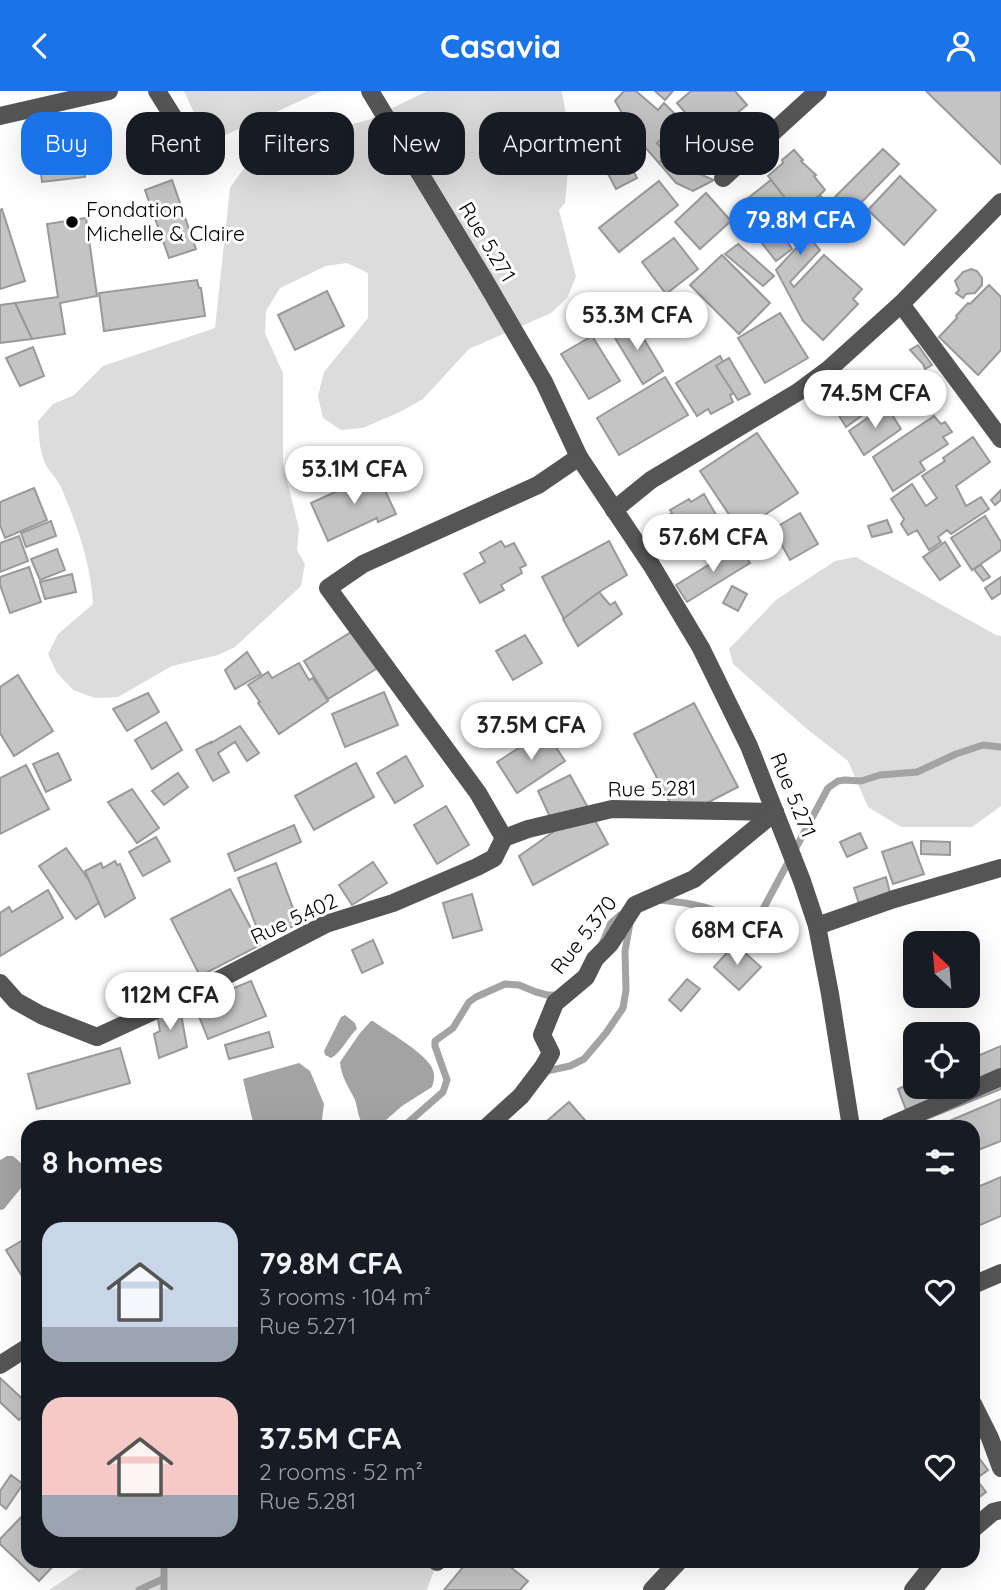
<!DOCTYPE html>
<meta charset="utf-8">
<style>
body{margin:0;font-family:Quicksand,sans-serif;background:#242831;color:#f1f3f6;height:100vh;display:flex;flex-direction:column;font-size:26px;white-space:nowrap}
*{box-sizing:border-box;margin:0}
p{font-size:23px;color:#9ea1a6}
.icon{flex:none;width:38px;height:38px;fill:none;stroke:currentColor;stroke-width:2;stroke-linecap:round;stroke-linejoin:round}
.map{position:relative;flex:1;overflow:hidden}
.side{position:absolute;left:21px;top:1029px;width:959px;height:448px;display:flex;flex-direction:column;background:#171b24;border-radius:21px;box-shadow:0 7px 28px #0002}
.side>*{flex:none}
.top-card{position:absolute;left:21px;top:21px;width:959px;height:63px;display:flex;gap:14px}
.needle{width:46px;rotate:334deg}
.buttons{position:absolute;left:903px;top:840px;display:grid;gap:14px}
.buttons a{display:grid;place-items:center;width:77px;height:77px;border-radius:14px;background:#171b24;box-shadow:0 7px 28px #0002;font-size:35px}
.price{position:absolute;translate:-50% -60px;padding:0 16px;border-radius:24px;background:#fff;color:#222;font-size:23px;line-height:46px;filter:drop-shadow(0 2px 4px #0008)}
.price::after{content:'';position:absolute;left:50%;top:42px;width:21px;height:16px;margin-left:-10px;background:inherit;clip-path:polygon(0 0,100% 0,50% 100%)}
.price.current{background:#1a73e8;color:#fff}
ul{padding:0;list-style:none}
li{display:flex;align-items:center;gap:21px;height:175px;padding:0 21px}
li span{display:grid;place-items:center;flex:none;width:196px;height:140px;border-radius:21px;color:#555}
li>.icon{margin-inline-start:auto}
span .icon{width:84px;height:84px;fill:#fffc;stroke-width:1}
li b{font-size:30px}
h2{display:flex;justify-content:space-between;align-items:center;height:84px;padding:0 21px;font-size:30px}
.chip{padding:0 24px;border-radius:21px;background:#171b24;box-shadow:0 7px 28px #0002;font-size:24px;line-height:63px}
.chip.current{background:#1a73e8;color:#fff}
header{display:flex;justify-content:space-between;align-items:center;height:91px;padding:0 21px;background:#1a73e8;color:#fff;font-size:32px;font-weight:700}
.map>svg:first-child{display:block}
.green{fill:#dcdcdc}
.water{fill:#a3a3a3}
.lines{fill:none;stroke-linecap:round;stroke-linejoin:round}
.stream{stroke:#a3a3a3;stroke-width:7}
.building{fill:#c4c4c4;stroke:#999;stroke-width:2}
.minor{stroke:#555;stroke-width:18}
.poi-dot{fill:#000;stroke:#fff;stroke-width:2.5}
.labels{text-anchor:middle;stroke-width:6;stroke-linejoin:round;paint-order:stroke}
.poi-label{font-size:21px;fill:#000;stroke:#fff;text-anchor:start}
.street-label{font-size:21px;fill:#000;stroke:#fff}
</style>
<header><svg class="icon" aria-label="back" viewBox="0 0 24 24"><path d="M15 5l-7 7 7 7"/></svg>Casavia<svg class="icon" aria-label="person" viewBox="0 0 24 24"><circle cx="12" cy="8" r="4"/><path d="M4 21q1-7 8-7t8 7"/></svg></header>
<div class="map">
<svg width="1001" height="1499" viewBox="0 0 1001 1499">
<rect width="100%" height="100%" fill="#fff"/>
<!-- green -->
<g class="green">
<polygon points="184,0 322,0 208,52"/>
<path d="M 427,0 L 562,0 L 569,44 L 569,68 L 565,112 L 559,119 L 576,186 L 567,207 L 551,222 L 469,258 L 423,308 L 402,320 L 363,337 L 341,339 L 323,327 L 318,305 L 324,281 L 368,227 L 368,182 L 347,172 L 326,175 L 280,197 L 266,220 L 265,242 L 283,282 L 283,373 L 299,438 L 297,459 L 305,473 L 301,495 L 235,556 L 218,564 L 172,575 L 118,606 L 95,607 L 73,599 L 57,582 L 48,563 L 58,543 L 93,513 C 91,472 77,434 61,396 C 56,386 50,382 46,374 C 39,361 39,344 38,330 L 53,313 L 74,304 L 103,275 L 215,237 L 230,97 L 242,80 L 257,64 L 278,53 L 368,29 Z"/>
<polygon points="856,466 996,544 1001,545 1001,715 972,736 901,736 868,716 848,670 807,638 733,573 729,558 776,509 835,470"/>
<polygon points="92,1470 436,1470 437,1471 427,1499 49,1499"/>
</g>
<!-- water -->
<g class="water">
<path d="M 345,924 L 355,932 L 357,938 C 348,946 341,962 331,967 L 325,964 L 324,960 L 341,926 Z"/>
<path d="M 371,930 L 373,930 C 388,941 422,960 431,975 C 435,982 435,988 432,996 L 402,1015 L 378,1036 L 365,1036 C 358,1029 358,1018 355,1009 C 349,996 341,986 340,971 L 360,942 Z"/>
<polygon points="299,972 310,980 324,1013 321,1036 254,1036 243,988"/>
<path d="M 7,1065 L 13,1065 C 23,1073 26,1078 26,1091 L 4,1118 L 0,1119 L 0,1069 Z"/>
</g>
<g class="lines">
<!-- stream -->
<g class="stream">
<path d="M 659,809 C 678,811 700,813 718,821 C 727,825 739,833 749,830 C 755,829 758,823 762,820 L 828,697 L 838,690 L 845,689 L 861,690 L 880,684 L 917,681 L 956,663 L 983,654 L 1001,656"/>
<polyline points="601,855 611,832 620,824"/>
<polyline points="542,981 570,975 584,968 606,942 623,917 626,899 625,860 630,832"/>
<polyline points="403,1036 443,1001 447,989 435,955 435,950 453,937 469,911 476,906 505,893 519,894 536,901 547,904 558,904"/>
<polyline points="139,1499 163,1488"/>
<polyline points="164,1499 164,1470"/>
</g>
</g>
<!-- building -->
<g class="building">
<polygon points="624,0 636,0 658,19 664,12 677,25 667,36 671,40 657,52 668,64 659,72 635,45 639,40 626,29 615,10"/>
<polygon points="655,0 673,0 665,9"/>
<polygon points="691,0 735,0 747,14 707,47 677,12"/>
<polygon points="926,0 1001,0 1001,73"/>
<polygon points="88,29 93,63 82,65 85,86 42,91 35,35"/>
<polygon points="676,36 701,65 685,77 714,89 693,100 676,92 659,72 668,64 657,52"/>
<polygon points="614,42 637,87 616,98 592,53"/>
<polygon points="883,58 899,73 848,125 831,110"/>
<polygon points="794,59 803,69 801,70 802,71 816,84 814,85 825,99 798,124 768,85 783,72 782,69"/>
<polygon points="900,85 936,119 904,154 868,119"/>
<polygon points="172,89 196,158 169,167 145,99"/>
<polygon points="771,89 798,124 820,104 833,122 812,145 813,151 820,159 790,191 794,196 824,164 862,198 853,208 858,213 823,249 803,230 776,179 800,153 794,144 787,150 792,158 776,170 749,136 738,145 736,120 734,118"/>
<polygon points="659,90 678,114 619,161 599,137"/>
<polygon points="706,102 731,130 700,158 675,131"/>
<polygon points="2,118 25,190 0,198 0,119"/>
<polygon points="86,127 97,205 60,212 65,243 32,248 15,212 58,206 47,133"/>
<polygon points="674,147 698,178 666,203 642,171"/>
<polygon points="738,153 774,185 763,195 725,163"/>
<polygon points="722,164 770,212 739,243 690,194"/>
<polygon points="971,178 977,180 982,187 982,194 975,202 966,203 963,207 956,202 959,199 955,190 963,181"/>
<polygon points="197,189 199,197 201,197 205,225 104,240 99,202"/>
<polygon points="989,194 1001,206 1001,259 978,284 939,246 957,227 956,225 968,212 970,213"/>
<polygon points="327,200 344,235 295,259 278,224"/>
<polygon points="15,212 32,248 0,252 0,214"/>
<polygon points="780,222 808,267 765,292 738,247"/>
<polygon points="632,228 663,280 643,293 612,242"/>
<polygon points="592,245 620,290 589,308 561,263"/>
<polygon points="918,254 932,274 925,278 923,273 910,259"/>
<polygon points="33,256 44,285 20,295 6,267"/>
<polygon points="720,265 740,299 730,304 733,311 711,323 708,318 697,325 676,292"/>
<polygon points="729,267 750,303 738,309 716,275"/>
<polygon points="665,286 688,324 619,364 597,327"/>
<polygon points="862,297 875,315 846,336 834,316"/>
<polygon points="886,314 901,338 864,364 849,340"/>
<polygon points="934,325 941,333 945,331 952,341 943,346 948,353 920,371 925,379 893,400 873,366"/>
<polygon points="757,342 798,402 740,440 700,380"/>
<polygon points="973,346 990,371 956,395 966,415 981,406 989,418 951,443 947,439 938,446 941,451 929,459 917,439 908,444 901,433 904,428 891,408 912,393 926,415 937,407 922,385 945,370 943,367"/>
<polygon points="374,376 396,423 378,431 377,427 328,450 311,412 357,391 355,384"/>
<polygon points="34,397 47,429 5,447 0,434 0,411"/>
<polygon points="1001,399 1001,409 995,414 991,409"/>
<polygon points="704,403 719,429 706,435 708,438 688,450 687,447 676,454 660,429 672,422 670,419 689,408 691,411"/>
<polygon points="800,422 818,453 790,469 773,438"/>
<polygon points="985,425 1001,451 1001,459 972,479 951,447"/>
<polygon points="887,429 892,441 872,446 868,435"/>
<polygon points="51,430 56,445 26,456 21,442"/>
<polygon points="19,445 28,470 0,481 0,452"/>
<polygon points="501,450 505,456 514,452 526,474 520,477 522,482 501,494 504,499 480,512 464,483 485,471 480,462"/>
<polygon points="609,450 627,484 599,501 564,528 542,486"/>
<polygon points="945,451 960,475 940,489 923,466"/>
<polygon points="739,455 750,472 687,511 676,494"/>
<polygon points="57,458 65,479 40,489 31,468"/>
<polygon points="981,474 990,486 983,490 974,478"/>
<polygon points="29,476 41,511 10,522 0,494 0,486"/>
<polygon points="72,483 76,501 45,508 40,491"/>
<polygon points="1001,486 1001,502 992,508 985,497"/>
<polygon points="732,495 747,503 738,520 723,512"/>
<polygon points="599,501 610,514 615,511 622,523 578,555 563,528"/>
<polygon points="361,535 384,573 328,608 304,570"/>
<polygon points="525,544 542,572 513,589 496,560"/>
<polygon points="247,561 261,583 235,598 225,579"/>
<polygon points="299,572 309,589 313,587 328,610 279,643 258,612 260,611 248,594 268,581 272,587"/>
<polygon points="18,584 53,640 14,665 0,642 0,596"/>
<polygon points="384,601 398,634 345,656 332,623"/>
<polygon points="148,602 159,621 127,640 113,618"/>
<polygon points="694,612 738,696 678,727 634,643"/>
<polygon points="166,631 182,659 152,678 135,649"/>
<polygon points="240,635 259,662 247,670 235,651 218,662 229,681 213,690 196,659 211,651 211,652"/>
<polygon points="545,640 565,670 517,702 497,671"/>
<polygon points="58,662 71,689 46,701 33,673"/>
<polygon points="406,665 423,695 395,712 377,682"/>
<polygon points="356,672 374,706 314,739 295,705"/>
<polygon points="26,674 49,718 0,743 0,687"/>
<polygon points="178,682 188,696 164,714 152,700"/>
<polygon points="570,684 608,753 533,794 519,765 556,739 538,700"/>
<polygon points="132,698 159,737 137,752 108,711"/>
<polygon points="446,715 469,754 437,773 414,734"/>
<polygon points="294,734 301,751 235,780 228,763"/>
<polygon points="860,742 867,757 847,766 840,751"/>
<polygon points="156,746 170,770 143,785 129,761"/>
<polygon points="921,750 950,751 950,764 921,763"/>
<polygon points="912,751 924,783 893,793 882,761"/>
<polygon points="66,757 103,809 76,828 39,775"/>
<polygon points="115,770 117,774 120,773 135,807 105,826 85,780 101,772 103,777"/>
<polygon points="373,771 387,792 352,814 339,794"/>
<polygon points="276,772 299,833 261,848 238,787"/>
<polygon points="886,786 890,802 859,813 854,797"/>
<polygon points="230,798 260,854 200,885 171,828"/>
<polygon points="48,799 63,827 0,865 0,822 9,816 12,821"/>
<polygon points="472,803 482,839 453,847 443,812"/>
<polygon points="373,849 383,872 362,882 352,859"/>
<polygon points="735,853 761,876 739,899 714,876"/>
<polygon points="687,888 700,898 681,920 669,909"/>
<polygon points="251,890 266,925 208,948 194,913"/>
<polygon points="179,912 187,956 159,967 154,943 160,940 157,922"/>
<polygon points="269,941 273,956 229,968 225,954"/>
<polygon points="1001,955 1001,998 912,1034 898,998 915,990 915,996 968,996 968,969"/>
<polygon points="120,957 130,992 37,1018 28,983"/>
<polygon points="1001,1008 1001,1050 973,1061 973,1036 935,1036"/>
<polygon points="569,1011 591,1036 540,1036"/>
<polygon points="1001,1086 1001,1125 973,1137 973,1098"/>
<polygon points="23,1149 28,1156 28,1195 6,1159"/>
<polygon points="0,1287 28,1313 28,1320 19,1329 0,1311"/>
<polygon points="973,1359 988,1379 976,1388 986,1401 973,1411"/>
<polygon points="11,1384 23,1393 6,1418 0,1413 0,1400"/>
<polygon points="28,1419 28,1470 58,1470 39,1490 0,1453 0,1448"/>
<polygon points="468,1470 503,1470 528,1490 520,1499 444,1499"/>
</g>
<g class="lines">
<!-- minor -->
<g class="minor">
<polyline points="157,0 192,56"/>
<polyline points="370,0 485,190 544,291 579,366 652,475 701,557 749,655 802,790 817,835 830,903 851,1036"/>
<polyline points="0,25 109,0"/>
<polyline points="723,87 818,0"/>
<polyline points="901,213 1001,348"/>
<polyline points="579,366 538,394 363,473 328,497 478,702 504,747 528,738 612,718 775,721"/>
<polyline points="614,419 651,389 798,301 829,278 901,213 1001,111"/>
<polyline points="817,835 894,808 1001,777"/>
<polyline points="0,892 16,910 41,924 97,946 195,901 326,833 393,812 477,776 494,767 504,747"/>
<polyline points="487,1036 521,1005 543,976 551,962 542,944 555,912 586,886 595,868 610,853 635,814 694,788 775,721"/>
<polyline points="887,1036 1001,986"/>
<polyline points="973,1194 1001,1182"/>
<polyline points="0,1274 28,1256"/>
<polyline points="973,1313 990,1347 1001,1377"/>
<polyline points="973,1438 993,1421 1001,1419"/>
<polyline points="437,1471 437,1470"/>
<polyline points="652,1499 679,1470"/>
<polyline points="913,1499 936,1470"/>
</g>
</g>
<!-- markers -->
<circle class="poi-dot" cx="72" cy="131" r="7"/>
<g class="labels">
<!-- poi labels -->
<g class="poi-label">
<text x="86" y="126">Fondation<tspan x="86" dy="24">Michelle &amp; Claire</tspan></text>
</g>
<!-- street labels -->
<g class="street-label">
<text transform="translate(487 151) rotate(59)" y="7">Rue 5.271</text>
<text transform="translate(652 698) rotate(-1)" y="7">Rue 5.281</text>
<text transform="translate(793 704) rotate(68)" y="7">Rue 5.271</text>
<text transform="translate(294 828) rotate(-25)" y="7">Rue 5.402</text>
<text transform="translate(584 844) rotate(-52)" y="7">Rue 5.370</text>
</g>
</g>
</svg>
<div class="buttons">
<a><svg class="needle" viewBox="-14 -14 28 28"><path d="M0-13l5 13h-10z" fill="#e53935"/><path d="M0 13l5-13h-10z" fill="#9ea1a6"/></svg></a>
<a><svg class="icon" aria-label="locate" viewBox="0 0 24 24"><circle cx="12" cy="12" r="6"/><path d="M12 2v4M12 18v4M2 12h4M18 12h4"/></svg></a>
</div>
<b class="price current" style="left:800px;top:166px">79.8M CFA</b>
<b class="price" style="left:637px;top:261px">53.3M CFA</b>
<b class="price" style="left:875px;top:339px">74.5M CFA</b>
<b class="price" style="left:354px;top:415px">53.1M CFA</b>
<b class="price" style="left:713px;top:483px">57.6M CFA</b>
<b class="price" style="left:531px;top:671px">37.5M CFA</b>
<b class="price" style="left:737px;top:876px">68M CFA</b>
<b class="price" style="left:170px;top:941px">112M CFA</b>
<div class="top-card">
<a class="chip current">Buy</a>
<a class="chip">Rent</a>
<a class="chip">Filters</a>
<a class="chip">New</a>
<a class="chip">Apartment</a>
<a class="chip">House</a>
</div>
<section class="side">
<h2>8 homes<svg class="icon" aria-label="filters" viewBox="0 0 24 24"><path d="M4 7h16M4 17h16"/><circle cx="9" cy="7" r="2"/><circle cx="15" cy="17" r="2"/></svg></h2>
<ul>
<li><span style="background:linear-gradient(#c9d6e8 75%,#9aa5b1 0)"><svg class="icon" aria-label="home" viewBox="0 0 24 24"><path d="M3 11l9-7 9 7M6 9v11h12V9"/></svg></span><div><b>79.8M CFA</b><p>3 rooms · 104 m²</p><p>Rue 5.271</p></div><svg class="icon" aria-label="heart" viewBox="0 0 24 24"><path d="M12 20l-8-8c-3-5 5-10 8-4 3-6 11-1 8 4z"/></svg></li>
<li><span style="background:linear-gradient(#f6c9c9 70%,#9aa5b1 0)"><svg class="icon" aria-label="home" viewBox="0 0 24 24"><path d="M3 11l9-7 9 7M6 9v11h12V9"/></svg></span><div><b>37.5M CFA</b><p>2 rooms · 52 m²</p><p>Rue 5.281</p></div><svg class="icon" aria-label="heart" viewBox="0 0 24 24"><path d="M12 20l-8-8c-3-5 5-10 8-4 3-6 11-1 8 4z"/></svg></li>
</ul>
</section>
</div>
